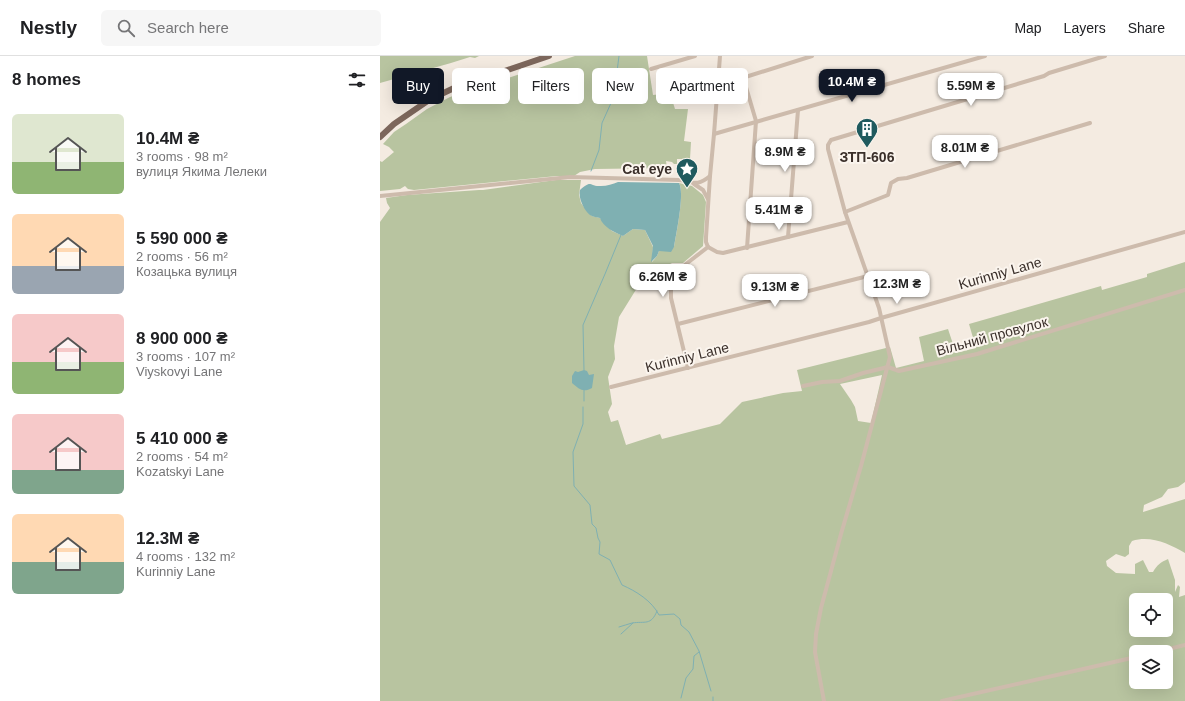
<!DOCTYPE html>
<meta charset="utf-8">
<style>
body{margin:0;font-family:Helvetica,sans-serif;background:#f6f6f6;color:#202124;height:100vh;display:flex;flex-direction:column;font-size:15px;white-space:nowrap}
*{box-sizing:border-box;margin:0}
p{font-size:13px;color:#757577}
.icon{flex:none;width:22px;height:22px;fill:none;stroke:currentColor;stroke-width:2;stroke-linecap:round;stroke-linejoin:round}
.map{position:relative;flex:1;overflow:hidden}
.panel{display:flex;flex-direction:column;background:#fff;width:380px}
.panel>*{flex:none}
.hud{position:absolute;left:12px;top:12px;width:380px;height:36px;display:flex;gap:8px}
.controls{position:absolute;left:749px;top:537px;display:grid;gap:8px}
.controls a{display:grid;place-items:center;width:44px;height:44px;border-radius:6px;background:#fff;box-shadow:0 4px 16px #0002;font-size:20px}
.price{position:absolute;translate:-50% -34px;padding:0 9px;border-radius:8px;background:#fff;color:#222;font-size:13px;line-height:26px;filter:drop-shadow(0 1px 2px #0008)}
.price::after{content:'';position:absolute;left:50%;top:24px;width:12px;height:9px;margin-left:-6px;background:inherit;clip-path:polygon(0 0,100% 0,50% 100%)}
.price.current{background:#111827;color:#fff}
ul{padding:0;list-style:none}
li{display:flex;align-items:center;gap:12px;height:100px;padding:0 12px}
li span{display:grid;place-items:center;flex:none;width:112px;height:80px;border-radius:6px;color:#555}
li>.icon{margin-inline-start:auto}
span .icon{width:48px;height:48px;fill:#fffc;stroke-width:1}
li b{font-size:17px}
h2{display:flex;justify-content:space-between;align-items:center;height:48px;padding:0 12px;font-size:17px}
.pill{padding:0 14px;border-radius:6px;background:#fff;box-shadow:0 4px 16px #0002;font-size:14px;line-height:36px}
.pill.current{background:#111827;color:#fff}
header{display:flex;align-items:center;gap:24px;box-sizing:border-box;height:56px;padding:0 20px;background:#fff;border-bottom:1px solid #e0e0e0}
header strong{font-size:19px}
nav{display:flex;gap:22px;margin-inline-start:auto;font-size:14px}
.search{width:280px;height:36px;background:#f6f6f6;display:flex;align-items:center;gap:10px;box-sizing:border-box;padding:0 14px;border-radius:6px;color:#757577;font-size:15px}
main{display:flex;flex:1;min-height:0}
.map>svg:first-child{display:block}
.green{fill:#b8c4a0;fill-rule:evenodd}
.water{fill:#7fb0b2}
.lines{fill:none;stroke-linecap:round;stroke-linejoin:round}
.stream{stroke:#7fb0b2;stroke-width:1}
.minor{stroke:#cdbbac;stroke-width:4}
.primary{stroke:#7d675c;stroke-width:6}
.labels{text-anchor:middle;stroke-width:4;stroke-linejoin:round;paint-order:stroke}
.poi-label{font-size:14px;font-weight:bold;fill:#3b302b;stroke:#fbf5ee}
.street-label{font-size:14px;fill:#3b302b;stroke:#fbf5ee}
</style>
<header>
<strong>Nestly</strong>
<div class="search"><svg class="icon" aria-label="search" viewBox="0 0 24 24"><circle cx="10" cy="10" r="6"/><path d="M15 15l6 6"/></svg>Search here</div>
<nav><a>Map</a><a>Layers</a><a>Share</a></nav>
</header>
<main>
<section class="panel">
<h2>8 homes<svg class="icon" aria-label="filters" viewBox="0 0 24 24"><path d="M4 7h16M4 17h16"/><circle cx="9" cy="7" r="2"/><circle cx="15" cy="17" r="2"/></svg></h2>
<ul>
<li><span style="background:linear-gradient(#dfe7d0 60%,#8fb573 0)"><svg class="icon" aria-label="home" viewBox="0 0 24 24"><path d="M3 11l9-7 9 7M6 9v11h12V9"/></svg></span><div><b>10.4M ₴</b><p>3 rooms · 98 m²</p><p>вулиця Якима Лелеки</p></div></li>
<li><span style="background:linear-gradient(#ffd9b3 65%,#9aa5b1 0)"><svg class="icon" aria-label="home" viewBox="0 0 24 24"><path d="M3 11l9-7 9 7M6 9v11h12V9"/></svg></span><div><b>5 590 000 ₴</b><p>2 rooms · 56 m²</p><p>Козацька вулиця</p></div></li>
<li><span style="background:linear-gradient(#f6c9c9 60%,#8fb573 0)"><svg class="icon" aria-label="home" viewBox="0 0 24 24"><path d="M3 11l9-7 9 7M6 9v11h12V9"/></svg></span><div><b>8 900 000 ₴</b><p>3 rooms · 107 m²</p><p>Viyskovyi Lane</p></div></li>
<li><span style="background:linear-gradient(#f6c9c9 70%,#7fa58c 0)"><svg class="icon" aria-label="home" viewBox="0 0 24 24"><path d="M3 11l9-7 9 7M6 9v11h12V9"/></svg></span><div><b>5 410 000 ₴</b><p>2 rooms · 54 m²</p><p>Kozatskyi Lane</p></div></li>
<li><span style="background:linear-gradient(#ffd9b3 60%,#7fa58c 0)"><svg class="icon" aria-label="home" viewBox="0 0 24 24"><path d="M3 11l9-7 9 7M6 9v11h12V9"/></svg></span><div><b>12.3M ₴</b><p>4 rooms · 132 m²</p><p>Kurinniy Lane</p></div></li>
</ul>
</section>
<div class="map">
<svg width="805" height="645" viewBox="0 0 805 645">
<rect width="100%" height="100%" fill="#f4ebe1"/>
<!-- green -->
<g class="green">
<polygon points="0,0 99,0 95,2 90,1 71,7 0,27"/>
<polygon points="195,0 267,0 273,39 290,37 295,53 308,53 304,85 311,86 310,103 297,103 297,108 294,108 292,106 286,105 287,112 215,113 200,116 194,120 177,120 34,134 28,133 25,130 20,133 0,135 0,105 2,106 14,96 9,91 3,88 14,76 26,68 47,53 70,41"/>
<path d="M 176,124 L 201,124 L 199,139 L 201,147 L 207,155 L 212,160 L 220,162 L 232,175 L 243,180 L 253,173 L 265,174 L 273,191 L 272,206 L 277,200 L 279,195 L 294,191 C 296,179 305,136 299,127 L 312,130 L 323,139 L 326,146 L 323,190 L 303,207 L 292,207 L 262,224 L 239,261 L 234,290 L 235,303 L 228,321 L 232,348 L 228,356 L 231,366 L 238,364 L 246,389 L 280,378 L 282,383 L 340,368 L 362,346 L 403,337 L 422,335 L 417,314 L 510,291 L 516,312 L 544,305 L 539,281 L 568,273 L 576,297 L 596,292 L 589,268 L 721,230 L 722,234 L 767,221 L 767,218 L 805,206 L 805,426 L 798,431 L 788,433 L 782,441 L 764,449 L 763,456 L 805,443 L 805,497 C 789,488 771,479 752,485 L 749,490 L 749,498 L 745,501 L 736,498 L 726,505 L 727,510 L 736,517 L 755,518 L 755,508 L 763,504 L 769,516 L 773,516 C 777,509 781,506 788,503 L 795,524 L 795,536 L 798,529 L 800,531 L 799,541 L 805,539 L 805,645 L 0,645 L 0,166 L 10,152 L 7,147 L 6,142 L 27,139 L 99,134 L 103,134 ZM 502,319 L 491,367 L 478,365 L 475,351 L 471,344 L 460,328 ZM 756,544 L 786,544 L 786,574 L 756,574 ZM 756,596 L 786,596 L 786,626 L 756,626 Z"/>
</g>
<!-- water -->
<g class="water">
<path d="M 238,126 L 299,127 C 305,137 296,178 294,191 L 291,196 L 279,195 L 277,200 L 271,206 L 273,190 L 265,174 L 253,173 L 243,180 C 234,176 223,171 220,162 C 217,161 213,161 210,159 C 204,154 198,142 200,134 C 213,123 208,131 221,130 C 227,130 233,128 238,126 Z"/>
<path d="M 204,314 L 207,315 L 209,319 L 214,318 L 212,332 C 203,337 199,333 192,327 L 192,320 L 195,315 L 198,316 Z"/>
</g>
<g class="lines">
<!-- stream -->
<g class="stream">
<polyline points="211,115 219,94 222,67 231,47 235,31 239,0"/>
<polyline points="204,314 203,269 225,218 241,179"/>
<polyline points="204,345 204,333"/>
<path d="M 203,351 L 203,368 L 193,396 L 194,430 L 210,449 L 212,468 L 216,472 L 218,482 L 220,486 L 219,498 L 230,504 L 242,529 C 256,535 272,545 279,559 L 294,558 L 300,563 L 301,569 L 309,576 L 319,595 L 331,635"/>
<path d="M 239,571 C 243,570 248,568 252,567 C 265,565 271,570 277,555"/>
<polyline points="241,578 253,567"/>
<polyline points="301,642 306,622 313,613 314,600 319,596"/>
<polyline points="333,645 333,641"/>
</g>
<!-- minor -->
<g class="minor">
<polyline points="271,13 315,0"/>
<polyline points="363,21 376,65 367,192"/>
<polyline points="337,30 432,0"/>
<polyline points="334,78 605,0"/>
<polyline points="314,128 323,134 328,143"/>
<path d="M 0,140 L 190,121 L 299,124 C 313,126 317,131 330,120"/>
<polyline points="465,156 508,139 511,127 518,123 527,122 710,67"/>
<polyline points="408,181 418,54"/>
<polyline points="328,191 326,186 326,181 330,120 334,78 340,0"/>
<polyline points="328,191 337,196 343,197 468,166"/>
<polyline points="298,268 488,220"/>
<polyline points="308,312 291,242 291,230 297,218 306,208 328,191"/>
<polyline points="423,330 442,326 460,325 483,317 508,311 519,315 597,298 805,234"/>
<polyline points="231,331 489,266 501,262 805,176"/>
<polyline points="777,596 805,589"/>
<polyline points="444,645 435,596 436,578 441,552 461,478 481,410 510,301 499,252 465,156 448,93 448,89 451,84 664,20 669,17 725,0"/>
<polyline points="562,645 756,601"/>
</g>
<!-- primary -->
<polyline class="primary" points="0,81 14,68 49,44 74,32 169,0"/>
</g>
<!-- icons -->
<defs>
<g id="building-pin" transform="scale(1.15)"><path d="M0 17L-7.5 6A9.5 9.5 0 1 1 7.5 6Z" fill="#1f5a5e" stroke="#fbf5ee"/><path d="M-4-6H4V6H1V3H-1V6H-4ZM-2.5-4.3h1.7v1.8h-1.7ZM.8-4.3h1.7v1.8H.8ZM-2.5-1h1.7V.8h-1.7ZM.8-1h1.7V.8H.8Z" fill="#fff"/></g>
<g id="sight-pin" transform="scale(1.15)"><path d="M0 17L-7.5 6A9.5 9.5 0 1 1 7.5 6Z" fill="#1f5a5e" stroke="#fbf5ee"/><path d="M0-6L1.8-2.2L6-1.7L2.9 1.2L3.7 5.4L0 3.3L-3.7 5.4L-2.9 1.2L-6-1.7L-1.8-2.2Z" fill="#fff"/></g>
</defs>
<g fill-rule="evenodd">
<use href="#building-pin" x="487" y="73"/>
<use href="#sight-pin" x="307" y="113"/>
</g>
<g class="labels">
<!-- poi labels -->
<g class="poi-label">
<text x="487" y="106">ЗТП-606</text>
<text x="292" y="118" text-anchor="end">Cat eye</text>
</g>
<!-- street labels -->
<g class="street-label">
<text transform="translate(620 217) rotate(-16)" y="5">Kurinniy Lane</text>
<text transform="translate(612 280) rotate(-15)" y="5">Вільний провулок</text>
<text transform="translate(307 301) rotate(-14)" y="5">Kurinniy Lane</text>
</g>
</g>
</svg>
<div class="controls">
<a><svg class="icon" aria-label="locate" viewBox="0 0 24 24"><circle cx="12" cy="12" r="6"/><path d="M12 2v4M12 18v4M2 12h4M18 12h4"/></svg></a>
<a><svg class="icon" aria-label="layers" viewBox="0 0 24 24"><path d="M12 4l9 5-9 5-9-5zM3 14l9 5 9-5"/></svg></a>
</div>
<b class="price current" style="left:472px;top:47px">10.4M ₴</b>
<b class="price" style="left:591px;top:51px">5.59M ₴</b>
<b class="price" style="left:585px;top:113px">8.01M ₴</b>
<b class="price" style="left:405px;top:117px">8.9M ₴</b>
<b class="price" style="left:399px;top:175px">5.41M ₴</b>
<b class="price" style="left:283px;top:242px">6.26M ₴</b>
<b class="price" style="left:517px;top:249px">12.3M ₴</b>
<b class="price" style="left:395px;top:252px">9.13M ₴</b>
<div class="hud">
<a class="pill current">Buy</a>
<a class="pill">Rent</a>
<a class="pill">Filters</a>
<a class="pill">New</a>
<a class="pill">Apartment</a>
</div>
</div>
</main>
